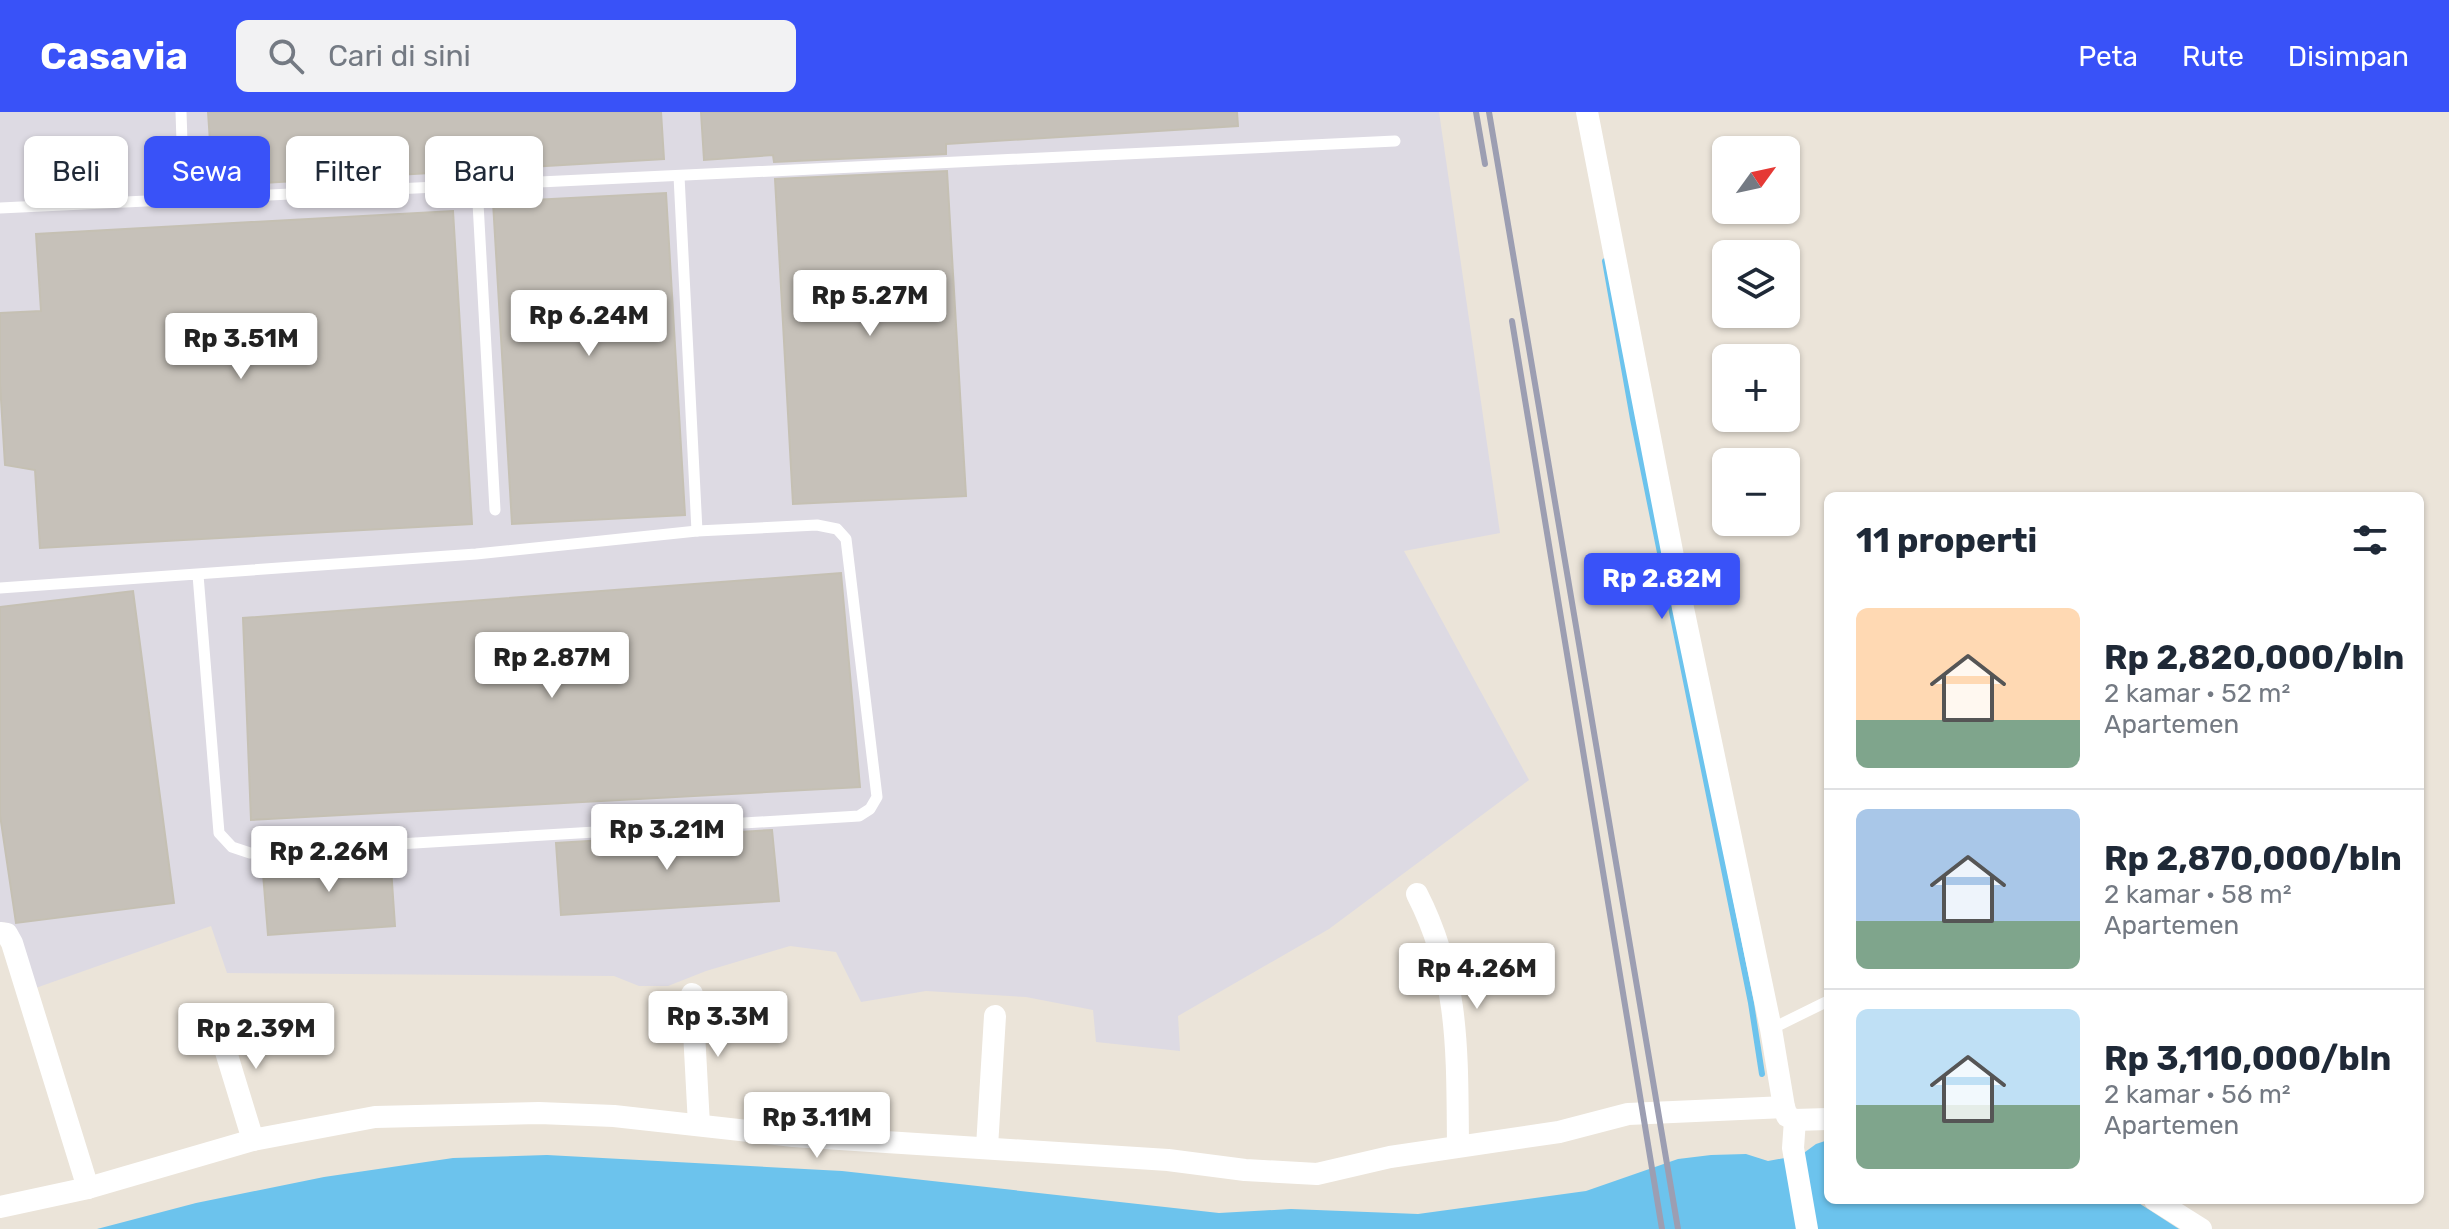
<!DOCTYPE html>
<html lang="id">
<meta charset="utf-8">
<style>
body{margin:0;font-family:Rubik,sans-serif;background:#f2f2f3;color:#1f2937;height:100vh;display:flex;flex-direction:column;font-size:30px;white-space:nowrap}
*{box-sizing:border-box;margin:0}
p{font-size:26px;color:#747a83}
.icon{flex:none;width:44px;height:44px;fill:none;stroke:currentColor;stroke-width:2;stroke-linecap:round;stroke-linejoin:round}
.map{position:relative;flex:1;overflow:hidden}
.panel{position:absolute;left:1824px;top:380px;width:600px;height:712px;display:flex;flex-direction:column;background:#fff;border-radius:12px;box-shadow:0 2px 6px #0004}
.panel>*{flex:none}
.banner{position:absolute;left:24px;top:24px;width:760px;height:72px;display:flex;gap:16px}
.needle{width:52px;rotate:57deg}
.tools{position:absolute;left:1712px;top:24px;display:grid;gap:16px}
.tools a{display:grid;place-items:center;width:88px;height:88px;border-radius:12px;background:#fff;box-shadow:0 2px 6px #0004;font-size:40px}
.price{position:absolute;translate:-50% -68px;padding:0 18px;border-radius:8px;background:#fff;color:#222;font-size:26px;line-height:52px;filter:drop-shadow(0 2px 4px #0008)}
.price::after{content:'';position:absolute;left:50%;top:48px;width:24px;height:18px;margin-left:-12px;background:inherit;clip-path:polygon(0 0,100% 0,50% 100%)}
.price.selected{background:#3952f8;color:#fff}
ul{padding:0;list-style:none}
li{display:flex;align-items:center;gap:24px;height:200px;padding:0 32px}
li+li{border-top:2px solid #e0e1e3}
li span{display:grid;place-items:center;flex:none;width:224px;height:160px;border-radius:12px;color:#555}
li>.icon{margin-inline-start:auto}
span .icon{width:96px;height:96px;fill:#fffc;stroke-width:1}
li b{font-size:34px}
h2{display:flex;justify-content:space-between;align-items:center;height:96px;padding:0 32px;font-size:34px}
.chip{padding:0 28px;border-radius:12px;background:#fff;box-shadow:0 2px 6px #0004;font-size:28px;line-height:72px}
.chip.selected{background:#3952f8;color:#fff}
header{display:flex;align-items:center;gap:48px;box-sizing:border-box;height:112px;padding:0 40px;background:#3952f8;color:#fff}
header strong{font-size:38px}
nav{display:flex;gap:44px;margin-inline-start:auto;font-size:28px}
.search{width:560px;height:72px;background:#f2f2f3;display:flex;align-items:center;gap:20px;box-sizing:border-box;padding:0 28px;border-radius:12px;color:#747a83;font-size:30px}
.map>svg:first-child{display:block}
.industrial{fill:#dddae3}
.water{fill:#6cc3ed}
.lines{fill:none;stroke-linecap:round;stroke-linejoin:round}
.stream{stroke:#6cc3ed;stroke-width:6}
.building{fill:#c6c1b9;stroke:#c5c0b3;stroke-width:2}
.service{stroke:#fff;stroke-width:11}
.minor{stroke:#fff;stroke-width:22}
.rail{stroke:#9c9eb2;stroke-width:6}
</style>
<header>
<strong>Casavia</strong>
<div class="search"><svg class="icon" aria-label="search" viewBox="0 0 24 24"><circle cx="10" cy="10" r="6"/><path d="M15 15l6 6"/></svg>Cari di sini</div>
<nav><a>Peta</a><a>Rute</a><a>Disimpan</a></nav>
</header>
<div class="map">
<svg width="2449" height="1117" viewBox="0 0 2449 1117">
<rect width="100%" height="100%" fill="#ebe4d9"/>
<!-- industrial -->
<polygon class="industrial" points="0,0 1439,0 1500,421 1404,439 1529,668 1329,817 1178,904 1180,939 1096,930 1093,898 1026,885 926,879 861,890 836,840 790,834 706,859 668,874 639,874 614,864 227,861 211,814 30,878 5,810 0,812"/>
<!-- water -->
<polygon class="water" points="1828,1028 1828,1088 2134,1088 2179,1117 97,1117 196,1091 324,1065 453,1046 547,1043 842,1059 1219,1101 1291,1097 1418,1102 1586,1079 1678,1047 1711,1043 1746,1042 1768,1049 1801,1043 1816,1032"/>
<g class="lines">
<!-- stream -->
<polyline class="stream" points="1605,149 1633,307 1751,891 1762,962"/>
</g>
<!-- building -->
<g class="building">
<polygon points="208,0 661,0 664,47 213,74"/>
<polygon points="701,0 1237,0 1238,14 946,32 946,42 774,50 773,43 704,48"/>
<polygon points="947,59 966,384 793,392 775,67"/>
<polygon points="666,81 685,403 512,412 493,90"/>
<polygon points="453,99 472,412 40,436 35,358 5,353 0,271 0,201 41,199 36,122"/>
<polygon points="841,461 860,675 251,708 243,506"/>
<polygon points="133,479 174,791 16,811 0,703 0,495"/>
<polygon points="772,718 779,789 561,803 556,731"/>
<polygon points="390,741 395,814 268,823 262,749"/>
</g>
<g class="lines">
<!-- service -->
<g class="service">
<polyline points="181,0 184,88"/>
<polyline points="679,64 697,419"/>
<polyline points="477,73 495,398"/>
<polyline points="0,96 1395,29"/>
<polyline points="0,476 476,442 697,419 817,413 837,417 846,427 877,685 870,697 859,704 250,741 232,735 219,721 198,463"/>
<polyline points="1771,917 1828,889"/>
</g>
<!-- minor -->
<g class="minor">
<polyline points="1587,0 1683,496 1771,917 1784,995 1787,1004 1795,1008 1828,1007"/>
<path d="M 1417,782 C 1460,866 1457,942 1458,1034"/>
<polyline points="0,821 7,822 12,831 88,1076"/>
<polyline points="692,882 699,1013"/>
<polyline points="215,904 253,1028"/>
<polyline points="1795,1008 1793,1036 1807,1117"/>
<polyline points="987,1035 995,904"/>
<polyline points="2155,1088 2201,1117"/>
<polyline points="0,1095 88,1076 253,1028 375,1005 539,1001 614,1004 793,1024 1168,1048 1245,1058 1317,1062 1390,1045 1559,1020 1628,1002 1784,995"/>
</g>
<!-- rail -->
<g class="rail">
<polyline points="1476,0 1485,52"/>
<polyline points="1489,0 1678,1117"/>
<polyline points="1512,209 1662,1117"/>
</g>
</g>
</svg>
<div class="tools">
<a><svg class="needle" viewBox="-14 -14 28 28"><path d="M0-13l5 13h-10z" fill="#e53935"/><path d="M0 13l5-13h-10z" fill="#747a83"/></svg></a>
<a><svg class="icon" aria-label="layers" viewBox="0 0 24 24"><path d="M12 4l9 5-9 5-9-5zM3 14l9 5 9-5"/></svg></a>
<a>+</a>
<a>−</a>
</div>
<b class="price" style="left:870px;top:226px">Rp 5.27M</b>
<b class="price" style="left:589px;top:246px">Rp 6.24M</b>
<b class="price" style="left:241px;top:269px">Rp 3.51M</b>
<b class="price selected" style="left:1662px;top:509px">Rp 2.82M</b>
<b class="price" style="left:552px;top:588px">Rp 2.87M</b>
<b class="price" style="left:667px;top:760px">Rp 3.21M</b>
<b class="price" style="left:329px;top:782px">Rp 2.26M</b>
<b class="price" style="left:1477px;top:899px">Rp 4.26M</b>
<b class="price" style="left:718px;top:947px">Rp 3.3M</b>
<b class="price" style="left:256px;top:959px">Rp 2.39M</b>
<b class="price" style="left:817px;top:1048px">Rp 3.11M</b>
<div class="banner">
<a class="chip">Beli</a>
<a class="chip selected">Sewa</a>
<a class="chip">Filter</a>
<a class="chip">Baru</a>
</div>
<section class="panel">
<h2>11 properti<svg class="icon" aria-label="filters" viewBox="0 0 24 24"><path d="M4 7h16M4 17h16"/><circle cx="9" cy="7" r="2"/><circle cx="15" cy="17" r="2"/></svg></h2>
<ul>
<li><span style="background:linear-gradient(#ffd9b3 70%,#7fa58c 0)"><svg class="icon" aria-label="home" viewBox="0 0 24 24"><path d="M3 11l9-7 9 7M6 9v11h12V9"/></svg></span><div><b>Rp 2,820,000/bln</b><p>2 kamar · 52 m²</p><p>Apartemen</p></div></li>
<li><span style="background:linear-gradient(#a9c7e8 70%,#7fa58c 0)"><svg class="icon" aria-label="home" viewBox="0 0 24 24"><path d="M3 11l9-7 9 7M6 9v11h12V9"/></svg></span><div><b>Rp 2,870,000/bln</b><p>2 kamar · 58 m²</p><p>Apartemen</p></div></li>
<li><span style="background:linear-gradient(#bfe0f5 60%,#7fa58c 0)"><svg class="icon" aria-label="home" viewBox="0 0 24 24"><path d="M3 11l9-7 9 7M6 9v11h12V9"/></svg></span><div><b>Rp 3,110,000/bln</b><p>2 kamar · 56 m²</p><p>Apartemen</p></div></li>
</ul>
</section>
</div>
